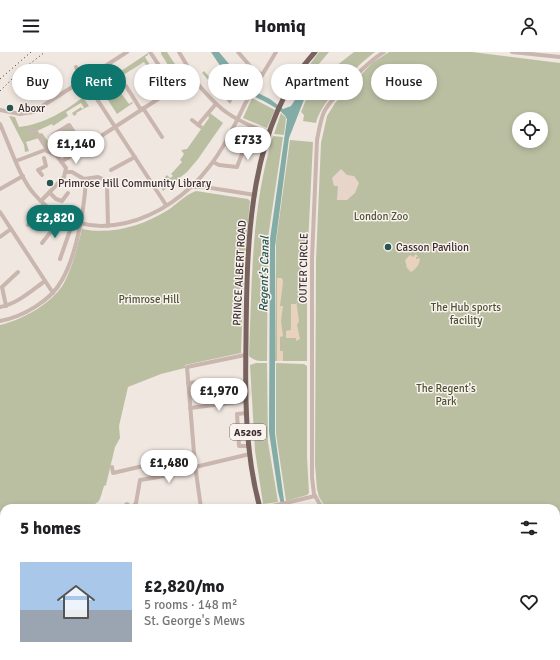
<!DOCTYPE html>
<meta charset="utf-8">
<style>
body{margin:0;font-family:Signika,sans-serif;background:#f2f2f2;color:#202124;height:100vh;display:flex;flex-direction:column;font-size:15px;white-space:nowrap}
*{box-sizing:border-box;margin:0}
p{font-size:13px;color:#757577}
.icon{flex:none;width:22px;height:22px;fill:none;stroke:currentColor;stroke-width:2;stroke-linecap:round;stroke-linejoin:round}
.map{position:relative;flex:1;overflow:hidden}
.sheet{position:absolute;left:0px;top:452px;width:560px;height:156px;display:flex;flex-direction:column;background:#fff;border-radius:12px 12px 0 0;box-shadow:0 2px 6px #0003}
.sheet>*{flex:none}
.hud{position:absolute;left:12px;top:12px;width:536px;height:36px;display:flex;gap:8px}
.fabs{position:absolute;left:512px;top:60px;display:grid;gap:8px}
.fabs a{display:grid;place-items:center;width:36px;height:36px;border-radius:50%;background:#fff;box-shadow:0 2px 6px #0003;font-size:20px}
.price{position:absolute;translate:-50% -34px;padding:0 9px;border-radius:14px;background:#fff;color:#222;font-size:13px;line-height:26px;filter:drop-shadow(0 1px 2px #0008)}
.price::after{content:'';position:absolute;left:50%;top:24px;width:12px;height:9px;margin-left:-6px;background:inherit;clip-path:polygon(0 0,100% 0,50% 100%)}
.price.current{background:#0f766e;color:#fff}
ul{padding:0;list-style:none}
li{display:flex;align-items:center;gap:12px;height:100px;padding:0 20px}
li+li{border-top:1px solid #e0e0e0}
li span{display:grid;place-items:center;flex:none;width:112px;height:80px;border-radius:0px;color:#555}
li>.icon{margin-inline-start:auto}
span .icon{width:48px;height:48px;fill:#fffc;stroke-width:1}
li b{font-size:17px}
h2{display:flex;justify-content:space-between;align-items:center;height:48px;padding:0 20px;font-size:17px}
.chip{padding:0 14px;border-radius:18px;background:#fff;box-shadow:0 2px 6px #0003;font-size:14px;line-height:36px}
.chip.current{background:#0f766e;color:#fff}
header{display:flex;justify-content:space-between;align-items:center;height:52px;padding:0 20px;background:#fff;font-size:18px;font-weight:800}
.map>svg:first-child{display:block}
.green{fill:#bbbfa2;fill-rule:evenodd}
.sand{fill:#e9d2bc}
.plaza{fill:#e8d5ca}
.water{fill:#83aca6}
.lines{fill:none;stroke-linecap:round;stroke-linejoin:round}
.minor-tunnel{stroke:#ccc2bd;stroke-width:4;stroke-dasharray:4 2;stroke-linecap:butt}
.minor{stroke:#c9b6ae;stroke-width:4}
.major{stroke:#78635e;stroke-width:5}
.rail{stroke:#382d2c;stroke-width:1;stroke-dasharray:1 3;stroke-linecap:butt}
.poi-dot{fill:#255651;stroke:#f9f2ee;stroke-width:1.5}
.labels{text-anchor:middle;stroke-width:3;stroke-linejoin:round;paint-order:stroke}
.shield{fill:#f9f2ee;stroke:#726866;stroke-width:1}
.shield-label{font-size:10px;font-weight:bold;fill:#382d2c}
.poi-label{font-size:11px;fill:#382d2c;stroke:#f9f2ee;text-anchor:start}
.park-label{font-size:11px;fill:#4d5432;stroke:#f9f2ee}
.street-label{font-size:11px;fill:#382d2c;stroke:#f9f2ee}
.water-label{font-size:12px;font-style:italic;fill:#255651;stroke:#f9f2ee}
</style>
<header><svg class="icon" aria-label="menu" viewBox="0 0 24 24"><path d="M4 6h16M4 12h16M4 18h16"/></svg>Homiq<svg class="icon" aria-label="person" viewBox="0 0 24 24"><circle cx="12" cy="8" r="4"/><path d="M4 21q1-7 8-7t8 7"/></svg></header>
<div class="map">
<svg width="560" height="608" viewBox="0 0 560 608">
<rect width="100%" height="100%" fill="#f1e7e1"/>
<!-- green -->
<g class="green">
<polygon points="161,0 167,0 184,26 180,29 177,27 161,2"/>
<path d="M 319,0 L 329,0 L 318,13 L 317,21 L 325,22 L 334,12 L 336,14 L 354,0 L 375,0 C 357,13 321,49 316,71 L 303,69 L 304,63 L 301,60 L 311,35 L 300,26 Z"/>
<path d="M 389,0 L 472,0 L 560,11 L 560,570 L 556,572 L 556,456 L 326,456 L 319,445 L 317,437 L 315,413 L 316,208 L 321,91 L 327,64 L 335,51 L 372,11 ZM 519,67 L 541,67 L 541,89 L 519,89 Z"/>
<polygon points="148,1 148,3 145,5 161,31 165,33 163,34 162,33 154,38 151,35 158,30 144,10 107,33 112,41 118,37 129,52 132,50 133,51 117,62 106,45 108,43 102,35 96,39 94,37"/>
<polygon points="204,19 222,39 232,30 239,37 230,52 202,21"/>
<path d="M 87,42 L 88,45 L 84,47 L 89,54 L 76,61 L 77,62 L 74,64 L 72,61 L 81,55 L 82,57 L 84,56 L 81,51 L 66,60 L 68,64 L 53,74 L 52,72 L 37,79 L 39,82 L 42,81 L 55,99 L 43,93 L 39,86 L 26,90 L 29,99 L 25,100 L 24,93 L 9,64 L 15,65 L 19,75 C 45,72 67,58 87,42 Z"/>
<polygon points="252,46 275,58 267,76 243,66"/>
<polygon points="210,61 223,71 198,107 187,120 163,139 161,135 167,130 164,126 167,123 170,126 173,124 171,122 182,110 180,108 184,102 181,98 187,97 209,66 208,63"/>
<polygon points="281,61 286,66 284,83 274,82"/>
<polygon points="69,75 81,92 67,102 55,84"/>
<path d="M 273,84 L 283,85 L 268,186 L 267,309 C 260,309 254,309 249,304 C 252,229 251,156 273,84 Z"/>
<path d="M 290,88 L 313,90 L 308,193 C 295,200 295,215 307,222 L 307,309 L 275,309 L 276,190 Z"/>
<path d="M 196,139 L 248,147 L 250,149 L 244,214 L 241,301 L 185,313 L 185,316 L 161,322 L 128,335 L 119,374 L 120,386 L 115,395 L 106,433 L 104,434 C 99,449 102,450 86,456 L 4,456 L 4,526 L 0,529 L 0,273 C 22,268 53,251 64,231 C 73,214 77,195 82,177 C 112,183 142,174 168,158 C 177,152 185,143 196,139 Z"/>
<polygon points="256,311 267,311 268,390 278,450 263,452 262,445 255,399 250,313"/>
<polygon points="276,311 304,312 307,314 307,405 309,441 307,443 286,449 276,382"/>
</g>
<!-- sand -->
<g class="sand">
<path d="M 416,202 L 418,205 L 416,205 L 416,207 L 420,206 C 420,212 416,217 411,220 L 407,216 L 405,208 L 410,203 L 413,205 Z"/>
<polygon points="277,226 282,226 283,230 280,254 283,254 281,269 283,284 280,285 280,299 283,299 283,309 277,309"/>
<polygon points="296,248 299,269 297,273 300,287 296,289 296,286 286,286 286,279 291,278 291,252 296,252"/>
</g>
<!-- plaza -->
<polygon class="plaza" points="341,117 347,123 354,124 359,131 355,141 347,148 337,148 338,134 334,134 332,126"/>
<!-- water -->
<path class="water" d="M 211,0 L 219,0 L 250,37 L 270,47 L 283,57 L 291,54 L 302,37 L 307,40 L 289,86 L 275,195 L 275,382 L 285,456 L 282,456 L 278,440 L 269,380 L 270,187 L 287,67 C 281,54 252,46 241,36 C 229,26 219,13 211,0 Z"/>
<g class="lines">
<!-- minor-tunnel -->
<polyline class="minor-tunnel" points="56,173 58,168"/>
<!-- minor -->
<g class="minor">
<polyline points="150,0 174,36"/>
<path d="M 179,0 L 192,22 L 192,25 C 218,57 230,67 269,81"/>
<polyline points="238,0 250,14 262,23"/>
<polyline points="512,0 560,5"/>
<polyline points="76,15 166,153"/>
<polyline points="126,34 141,58"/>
<polyline points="143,56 162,85"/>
<polyline points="0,58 20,62 33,60 127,0"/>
<polyline points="192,68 201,75"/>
<path d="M 0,72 C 10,94 19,125 35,143 C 86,201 168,169 209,115 C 224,96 234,74 245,52 C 255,34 266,17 276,0"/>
<polyline points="198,73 215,53"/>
<polyline points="29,81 35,78 48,99"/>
<polyline points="68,106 53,83 69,73 84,95"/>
<polyline points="16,109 45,98 57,104 66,116 64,125 41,149"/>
<polyline points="61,110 192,25"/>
<polyline points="213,110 219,113 237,115 247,89 230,82"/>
<polyline points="111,118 135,105"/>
<polyline points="66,120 72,120 84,127 98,125 105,128 107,133 108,174"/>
<polyline points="42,123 38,118 46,114 44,106"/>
<polyline points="191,135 205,135 255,143"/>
<polyline points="0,137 23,124"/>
<polyline points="50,141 56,147 62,149 68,141"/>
<polyline points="0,160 53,241"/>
<polyline points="28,173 44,152"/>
<polyline points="0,185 11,177"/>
<polyline points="42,191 56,173"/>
<polyline points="60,207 73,170"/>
<polyline points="6,254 2,235 18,220"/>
<path d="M 0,255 C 17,252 31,239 45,229"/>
<path d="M 0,269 C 22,265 51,249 62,228 C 77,202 84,158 86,128"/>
<polyline points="188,331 216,328"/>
<polyline points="190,356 246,349"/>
<polyline points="247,361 237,362 239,394 249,394"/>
<polyline points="112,415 113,421 169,408"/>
<polyline points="195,415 250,402"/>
<polyline points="122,456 127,452 132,456"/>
<path d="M 132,456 L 136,451 L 140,428 C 159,425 176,422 195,418"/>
<polyline points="201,456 195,413 187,315 245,303"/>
<polyline points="264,456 315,444"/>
<path d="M 322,456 L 314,442 L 312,425 L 312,207 L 317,88 C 319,79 320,69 324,60 C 331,46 370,8 384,0"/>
<polyline points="556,577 560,575"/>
<polyline points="34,604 35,608"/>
<polyline points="100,604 103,608"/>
<polyline points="186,604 188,608"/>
<polyline points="296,604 299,608"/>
<polyline points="57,608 65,604"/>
<polyline points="218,608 233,604"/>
<polyline points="554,608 555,604"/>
</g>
<!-- major -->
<g class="major">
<path d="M 260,456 C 245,402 245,344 246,288 C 247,193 247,74 315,0"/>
<polyline points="0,570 4,567"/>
<polyline points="368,604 372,608"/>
</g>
<!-- rail -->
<g class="rail">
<polyline points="0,27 31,0"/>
<polyline points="0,39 18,21 45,0"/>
</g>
</g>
<!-- markers -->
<g class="poi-dot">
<circle cx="10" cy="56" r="4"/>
<circle cx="50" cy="131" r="4"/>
<circle cx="388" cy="195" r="4"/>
</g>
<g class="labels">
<!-- shield labels -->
<rect class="shield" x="230" y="372" width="36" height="16" rx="3"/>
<g class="shield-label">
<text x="248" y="384">A5205</text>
</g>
<!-- poi labels -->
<g class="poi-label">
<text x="18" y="60">Aboxr</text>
<text x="58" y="135">Primrose Hill Community Library</text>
<text x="396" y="199">Casson Pavilion</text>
</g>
<!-- park labels -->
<g class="park-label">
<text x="381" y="168">London Zoo</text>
<text x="149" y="251">Primrose Hill</text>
<text x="466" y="259">The Hub sports<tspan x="466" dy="13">facility</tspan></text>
<text x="446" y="340">The Regent's<tspan x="446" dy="13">Park</tspan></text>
</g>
<!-- street labels -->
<g class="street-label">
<text transform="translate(303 216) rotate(-89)" y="4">OUTER CIRCLE</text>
<text transform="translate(239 221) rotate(-87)" y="4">PRINCE ALBERT ROAD</text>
</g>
<!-- water labels -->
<g class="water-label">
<text transform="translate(264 222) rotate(-89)" y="4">Regent's Canal</text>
</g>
</g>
</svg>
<div class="fabs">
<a><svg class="icon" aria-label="locate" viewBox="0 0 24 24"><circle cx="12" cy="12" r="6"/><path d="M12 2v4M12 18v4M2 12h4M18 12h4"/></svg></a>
</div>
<b class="price" style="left:248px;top:109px">£733</b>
<b class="price" style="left:76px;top:113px">£1,140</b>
<b class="price current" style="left:55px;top:187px">£2,820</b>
<b class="price" style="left:219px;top:360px">£1,970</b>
<b class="price" style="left:169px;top:432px">£1,480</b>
<div class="hud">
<a class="chip">Buy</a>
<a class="chip current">Rent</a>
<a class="chip">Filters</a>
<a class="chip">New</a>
<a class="chip">Apartment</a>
<a class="chip">House</a>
</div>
<section class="sheet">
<h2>5 homes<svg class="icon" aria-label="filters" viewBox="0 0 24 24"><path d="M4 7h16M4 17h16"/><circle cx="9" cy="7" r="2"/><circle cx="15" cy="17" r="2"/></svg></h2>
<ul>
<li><span style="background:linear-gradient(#a9c7e8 60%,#9aa5b1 0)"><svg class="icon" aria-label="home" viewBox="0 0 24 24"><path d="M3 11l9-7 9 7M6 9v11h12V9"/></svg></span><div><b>£2,820/mo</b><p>5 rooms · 148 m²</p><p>St. George's Mews</p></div><svg class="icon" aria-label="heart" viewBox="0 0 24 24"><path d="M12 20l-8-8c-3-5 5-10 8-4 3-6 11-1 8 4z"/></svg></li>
</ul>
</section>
</div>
